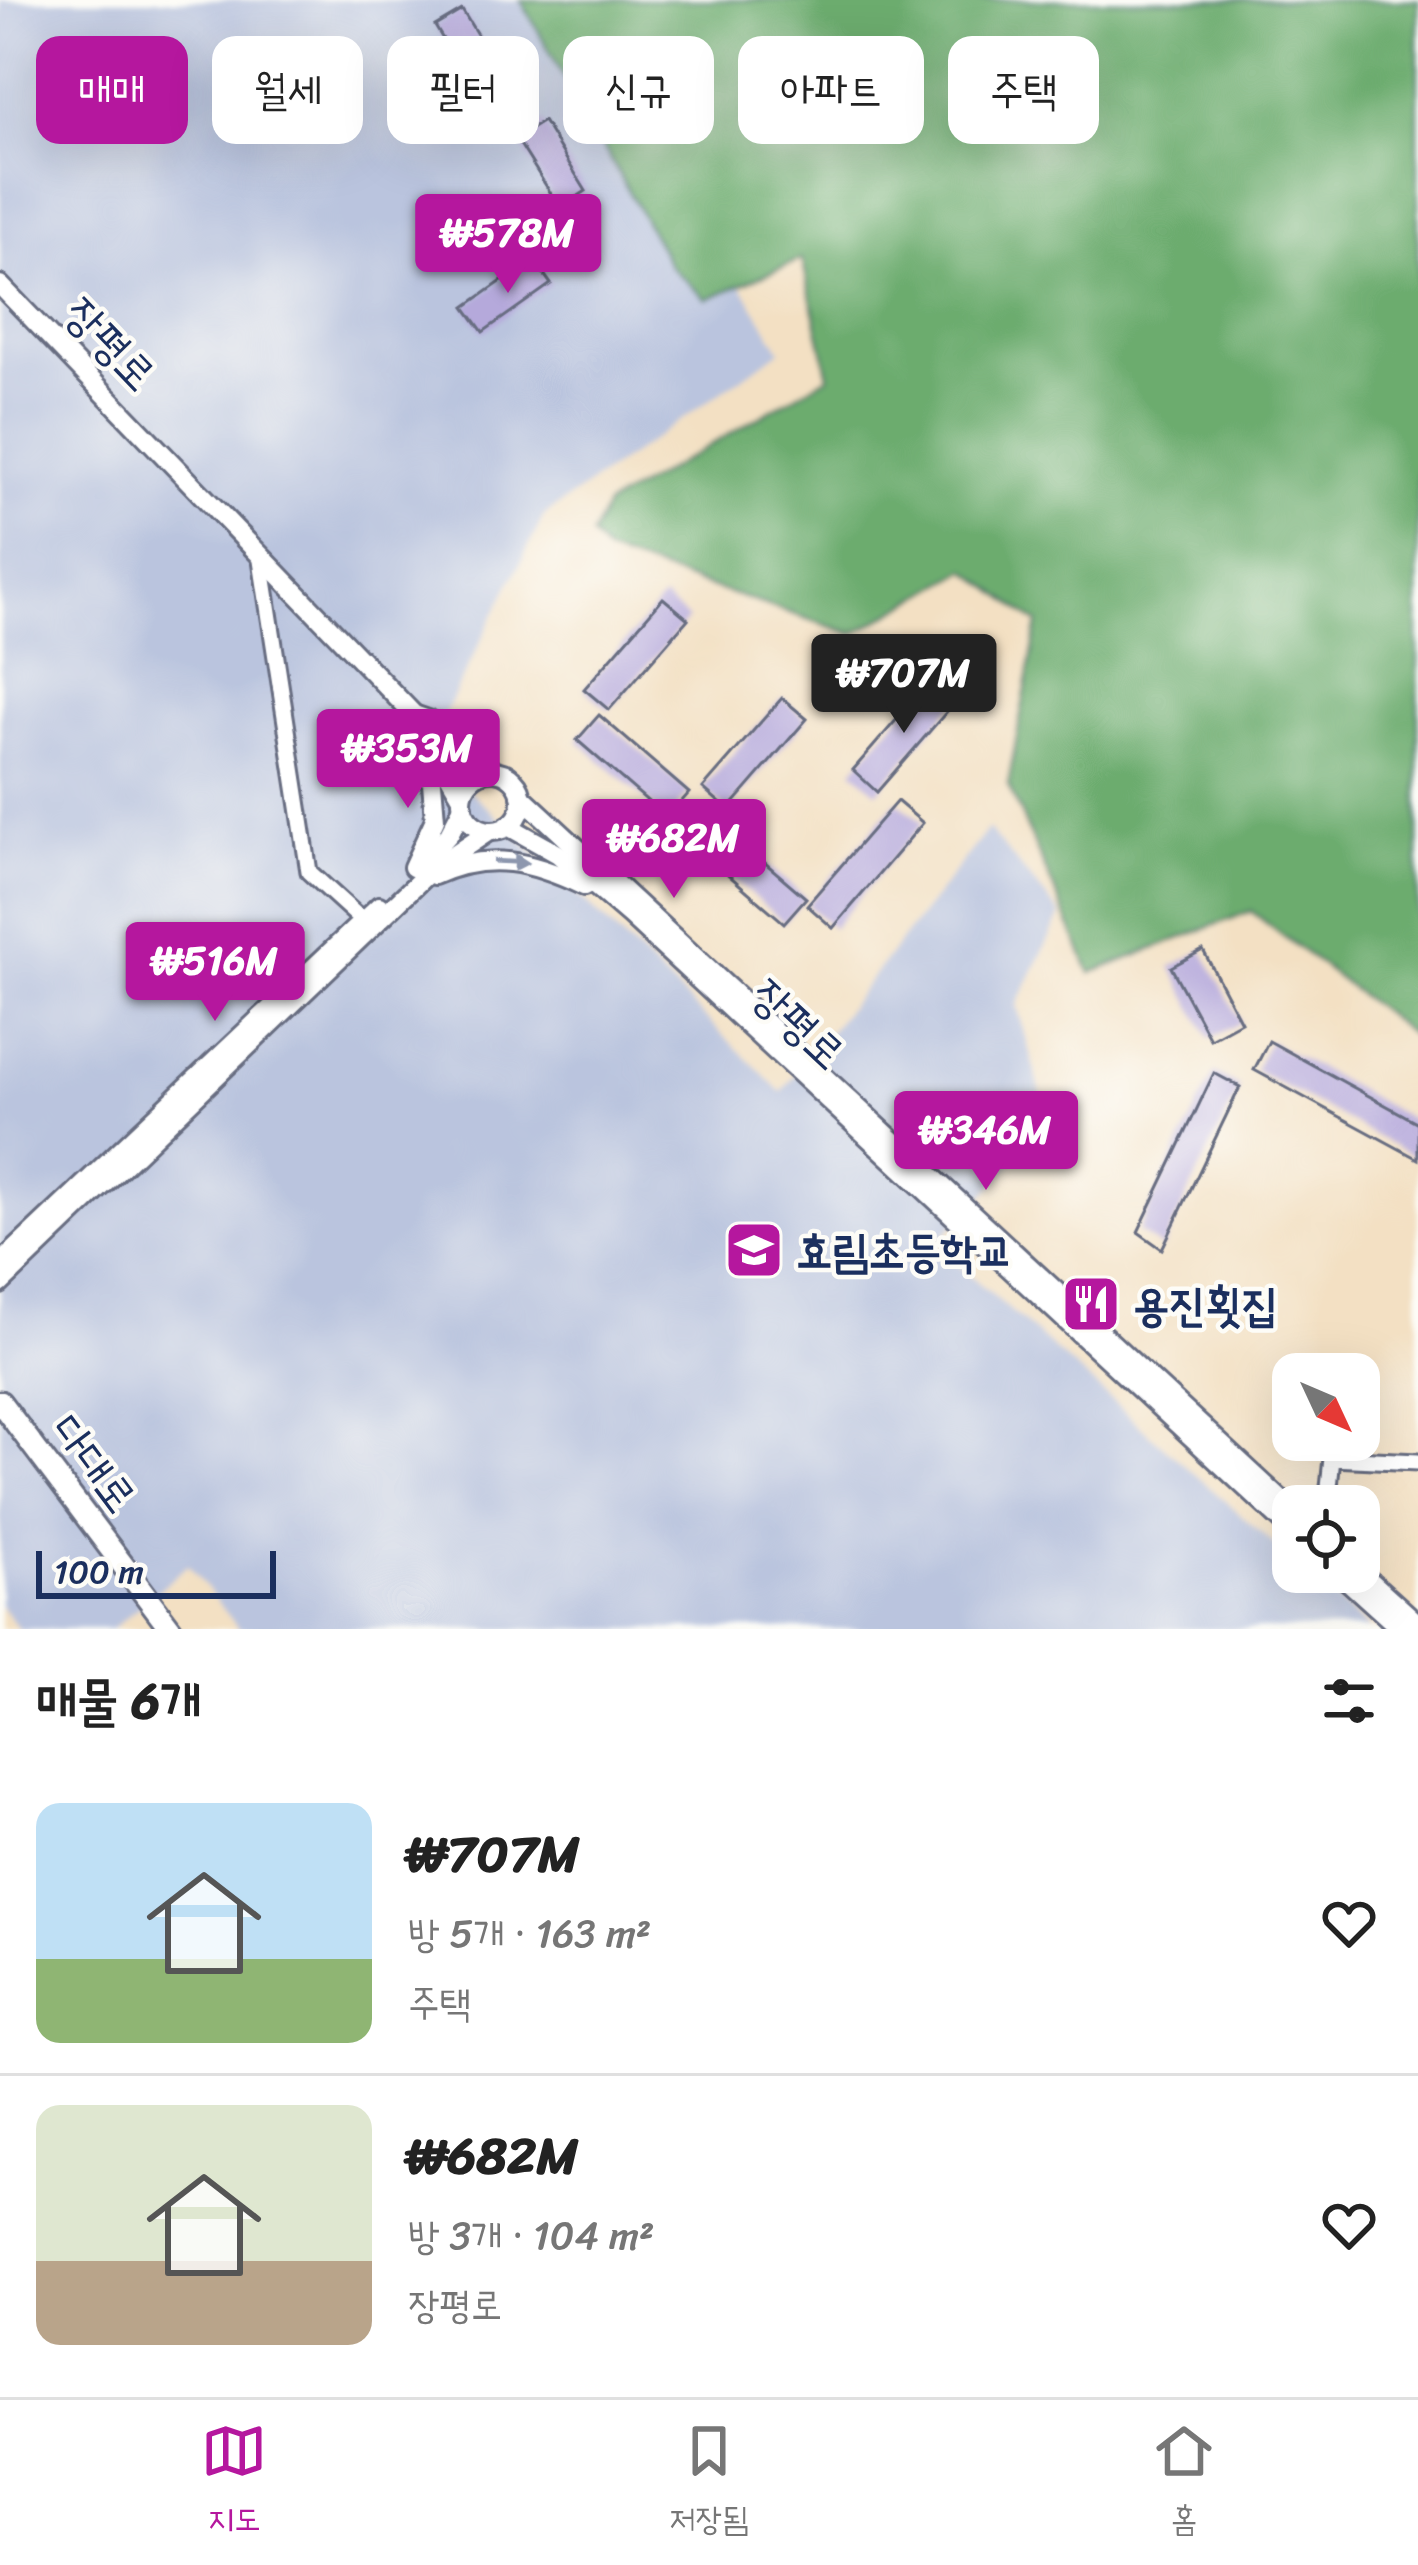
<!DOCTYPE html>
<html lang="ko">
<meta charset="utf-8">
<style>
body{margin:0;font-family:Sriracha,"Poor Story",sans-serif;background:#f6f6f6;color:#222;height:100vh;display:flex;flex-direction:column;font-size:45px;white-space:nowrap}
*{box-sizing:border-box;margin:0}
p{font-size:39px;color:#767676}
.icon{flex:none;width:66px;height:66px;fill:none;stroke:currentColor;stroke-width:2;stroke-linecap:round;stroke-linejoin:round}
.map{position:relative;height:1629px;overflow:hidden}
.panel{display:flex;flex-direction:column;background:#fff;flex:1}
.panel>*{flex:none}
.guide{position:absolute;left:36px;top:36px;width:1347px;height:108px;display:flex;gap:24px}
.needle{width:78px;rotate:134deg}
.buttons{position:absolute;left:1272px;top:1353px;display:grid;gap:24px}
.buttons a{display:grid;place-items:center;width:108px;height:108px;border-radius:24px;background:#fff;box-shadow:0 12px 48px #0002;font-size:60px}
.scale{position:absolute;left:36px;bottom:30px;width:240px;box-sizing:border-box;padding-left:12px;border:6px solid #1b2f5e;border-top:0;font-size:33px;line-height:42px;white-space:nowrap;color:#1b2f5e;-webkit-text-stroke:9px #fdfcf7;paint-order:stroke}
.price{position:absolute;translate:-50% -102px;padding:0 27px;border-radius:12px;background:#b5179e;color:#fff;font-size:39px;line-height:78px;filter:drop-shadow(0 3px 6px #0008)}
.price::after{content:'';position:absolute;left:50%;top:72px;width:36px;height:27px;margin-left:-18px;background:inherit;clip-path:polygon(0 0,100% 0,50% 100%)}
.price.selected{background:#222;color:#fff}
ul{padding:0;list-style:none}
li{display:flex;align-items:center;gap:36px;height:300px;padding:0 36px}
li+li{border-top:3px solid #e0e0e0}
li span{display:grid;place-items:center;flex:none;width:336px;height:240px;border-radius:24px;color:#555}
li>.icon{margin-inline-start:auto}
span .icon{width:144px;height:144px;fill:#fffc;stroke-width:1}
li b{font-size:51px}
h2{display:flex;justify-content:space-between;align-items:center;height:144px;padding:0 36px;font-size:51px}
.tag{padding:0 42px;border-radius:24px;background:#fff;box-shadow:0 12px 48px #0002;font-size:42px;line-height:108px}
.tag.selected{background:#b5179e;color:#fff}
.menu{display:flex;justify-content:space-around;align-items:center;height:168px;border-top:3px solid #e0e0e0;background:#fff;font-size:33px;color:#767676}
.menu a{display:grid;justify-items:center;gap:6px}
.menu .selected{color:#b5179e}
.map>svg:first-child{display:block}
.industrial{fill:#bac4de}
.forest{fill:#6cac6e;stroke:#446e66;stroke-width:3}
.building{fill:#b5a9db}
.lines{fill:none;stroke-linecap:round;stroke-linejoin:round}
.minor-casing{stroke:#676d81;stroke-width:21}
.tertiary-casing{stroke:#676d81;stroke-width:24}
.secondary-casing{stroke:#676d81;stroke-width:27}
.minor{stroke:#fff;stroke-width:15}
.tertiary{stroke:#fff;stroke-width:18}
.secondary{stroke:#fff;stroke-width:21}
.oneway{fill:#8d97ae}
.labels{text-anchor:middle;stroke-width:9;stroke-linejoin:round;paint-order:stroke}
.street-label{font-size:45px;fill:#1b2f5e;stroke:#fdfcf7}
.poi-label{font-size:45px;font-weight:bold;fill:#1b2f5e;stroke:#fdfcf7;text-anchor:start}
</style>
<div class="map">
<svg width="1418" height="1629" viewBox="0 0 1418 1629">
<rect width="100%" height="100%" fill="#fdfcf7"/>
<filter id="ink" filterUnits="userSpaceOnUse"><feTurbulence type="fractalNoise" baseFrequency=".00833" numOctaves="2"/><feDisplacementMap in="SourceGraphic" scale="24" xChannelSelector="R" yChannelSelector="G"/><feConvolveMatrix kernelMatrix="1 2 1 2 8 2 1 2 1" color-interpolation-filters="sRGB"/></filter>
<filter id="wash" filterUnits="userSpaceOnUse"><feTurbulence type="fractalNoise" baseFrequency=".004" numOctaves="4" result="noise"/><feDisplacementMap in="SourceGraphic" scale="48" xChannelSelector="R" yChannelSelector="G"/><feGaussianBlur stdDeviation="2.7" result="paint"/><feColorMatrix in="noise" values="0 0 0 0 0 0 0 0 0 0 0 0 0 0 0 0 0 1.4 0 .05"/><feComposite in="paint" operator="in"/></filter>
<g filter="url(#wash)">
<rect width="100%" height="100%" fill="#f3e0c3"/>
<!-- industrial -->
<polygon class="industrial" points="0,0 566,0 781,350 544,516 427,749 782,1092 988,829 1061,915 1017,1005 1047,1115 997,1182 935,1244 1293,1561 1293,1572 1305,1572 1369,1629 239,1629 188,1565 112,1629 19,1629 0,1605"/>
<!-- forest -->
<polygon class="forest" points="521,0 1418,0 1418,1040 1251,911 1091,973 1008,785 1038,623 967,570 854,634 606,553 591,536 606,506 829,376 802,259 707,299 671,267"/>
<g id="blocks">
<!-- building -->
<g class="building">
<polygon points="462,10 505,80 478,97 435,26"/>
<polygon points="543,121 586,191 560,208 516,138"/>
<polygon points="533,259 551,284 483,332 465,307"/>
<polygon points="663,598 688,619 609,710 584,689"/>
<polygon points="931,680 956,701 877,792 853,770"/>
<polygon points="782,698 807,719 728,810 703,788"/>
<polygon points="599,715 689,793 667,818 577,740"/>
<polygon points="897,801 923,823 833,928 807,905"/>
<polygon points="715,820 806,898 784,923 694,845"/>
<polygon points="1203,950 1241,1022 1210,1039 1171,967"/>
<polygon points="1269,1041 1418,1123 1418,1159 1254,1070"/>
<polygon points="1214,1073 1240,1087 1162,1249 1138,1232"/>
</g>
</g>
</g>
<g filter="url(#ink)">
<use href="#blocks" fill-opacity="0" stroke="#676d81" stroke-width="3"/>
<g class="lines">
<!-- minor casing -->
<g class="minor-casing">
<g id="minor">
<polyline points="260,554 309,872 363,921"/>
<polyline points="1327,1506 1332,1458 1418,1462"/>
</g>
</g>
<!-- tertiary casing -->
<g class="tertiary-casing">
<g id="tertiary">
<polyline points="0,285 414,715 462,797"/>
<polyline points="414,715 437,723 487,771"/>
<circle cx="492" cy="801" r="30"/>
<polyline points="521,796 1293,1511"/>
<polyline points="508,826 558,854 630,916 1293,1531"/>
<polyline points="420,866 449,834 463,807"/>
<polyline points="413,867 435,819 429,745"/>
<path d="M 434,875 C 489,850 533,862 584,886"/>
<polyline points="0,1264 379,906"/>
<polyline points="0,1284 431,870 489,831"/>
<polyline points="1359,1571 1418,1624"/>
<polyline points="1338,1572 1401,1629"/>
</g>
</g>
<!-- secondary casing -->
<g class="secondary-casing">
<polyline id="secondary" points="0,1402 171,1629"/>
</g>
<!-- minor -->
<use href="#minor" class="minor"/>
<!-- tertiary -->
<use href="#tertiary" class="tertiary"/>
<!-- secondary -->
<use href="#secondary" class="secondary"/>
</g>
<!-- one-way arrows -->
<defs><path id="oneway-solid" d="M-6-.8H1V-3.2L6.5 0L1 3.2V.8H-6Z" transform="scale(3)"/></defs>
<use class="oneway" href="#oneway-solid" transform="translate(511 862) rotate(3)"/>
</g>
<!-- icons -->
<defs>
<g id="school-square" transform="scale(3)"><rect x="-9" y="-9" width="18" height="18" rx="4" fill="#b5179e" stroke="#fdfcf7"/><path d="M0-5L7-2L0 1L-7-2ZM-4 1L0 2.5L4 1V4Q0 6-4 4Z" fill="#fff"/></g>
<g id="restaurant-square" transform="scale(3)"><rect x="-9" y="-9" width="18" height="18" rx="4" fill="#b5179e" stroke="#fdfcf7"/><path d="M-5-6h1v4h1v-4h1v4h1v-4h1v5L-1.5 .5V6h-2V.5L-5-1ZM5-6V6H3V1.5H1.5Q1.5-4 5-6Z" fill="#fff"/></g>
</defs>
<g fill-rule="evenodd">
<use href="#school-square" x="754" y="1250"/>
<use href="#restaurant-square" x="1091" y="1304"/>
</g>
<g class="labels">
<!-- street labels -->
<g class="street-label">
<text transform="translate(111 343) rotate(46)" y="16">장평로</text>
<text transform="translate(799 1023) rotate(43)" y="16">장평로</text>
<text transform="translate(95 1463) rotate(53)" y="16">다대로</text>
</g>
<!-- poi labels -->
<g class="poi-label">
<text x="796" y="1266">효림초등학교</text>
<text x="1133" y="1320">용진횟집</text>
</g>
</g>
</svg>
<div class="buttons">
<a><svg class="needle" viewBox="-14 -14 28 28"><path d="M0-13l5 13h-10z" fill="#e53935"/><path d="M0 13l5-13h-10z" fill="#767676"/></svg></a>
<a><svg class="icon" aria-label="locate" viewBox="0 0 24 24"><circle cx="12" cy="12" r="6"/><path d="M12 2v4M12 18v4M2 12h4M18 12h4"/></svg></a>
</div>
<div class="scale">100 m</div>
<b class="price" style="left:508px;top:296px">₩578M</b>
<b class="price selected" style="left:904px;top:736px">₩707M</b>
<b class="price" style="left:408px;top:811px">₩353M</b>
<b class="price" style="left:674px;top:901px">₩682M</b>
<b class="price" style="left:215px;top:1024px">₩516M</b>
<b class="price" style="left:986px;top:1193px">₩346M</b>
<div class="guide">
<a class="tag selected">매매</a>
<a class="tag">월세</a>
<a class="tag">필터</a>
<a class="tag">신규</a>
<a class="tag">아파트</a>
<a class="tag">주택</a>
</div>
</div>
<section class="panel">
<h2>매물 6개<svg class="icon" aria-label="filters" viewBox="0 0 24 24"><path d="M4 7h16M4 17h16"/><circle cx="9" cy="7" r="2"/><circle cx="15" cy="17" r="2"/></svg></h2>
<ul>
<li><span style="background:linear-gradient(#bfe0f5 65%,#8fb573 0)"><svg class="icon" aria-label="home" viewBox="0 0 24 24"><path d="M3 11l9-7 9 7M6 9v11h12V9"/></svg></span><div><b>₩707M</b><p>방 5개 · 163 m²</p><p>주택</p></div><svg class="icon" aria-label="heart" viewBox="0 0 24 24"><path d="M12 20l-8-8c-3-5 5-10 8-4 3-6 11-1 8 4z"/></svg></li>
<li><span style="background:linear-gradient(#dfe7d0 65%,#b9a48a 0)"><svg class="icon" aria-label="home" viewBox="0 0 24 24"><path d="M3 11l9-7 9 7M6 9v11h12V9"/></svg></span><div><b>₩682M</b><p>방 3개 · 104 m²</p><p>장평로</p></div><svg class="icon" aria-label="heart" viewBox="0 0 24 24"><path d="M12 20l-8-8c-3-5 5-10 8-4 3-6 11-1 8 4z"/></svg></li>
</ul>
</section>
<nav class="menu">
<a class="selected"><svg class="icon" aria-label="map" viewBox="0 0 24 24"><path d="M3 6l6-2 6 2 6-2v14l-6 2-6-2-6 2zM9 4v14M15 6v14"/></svg>지도</a>
<a><svg class="icon" aria-label="saved" viewBox="0 0 24 24"><path d="M7 4h10v16l-5-4-5 4z"/></svg>저장됨</a>
<a><svg class="icon" aria-label="home" viewBox="0 0 24 24"><path d="M3 11l9-7 9 7M6 9v11h12V9"/></svg>홈</a>
</nav>
